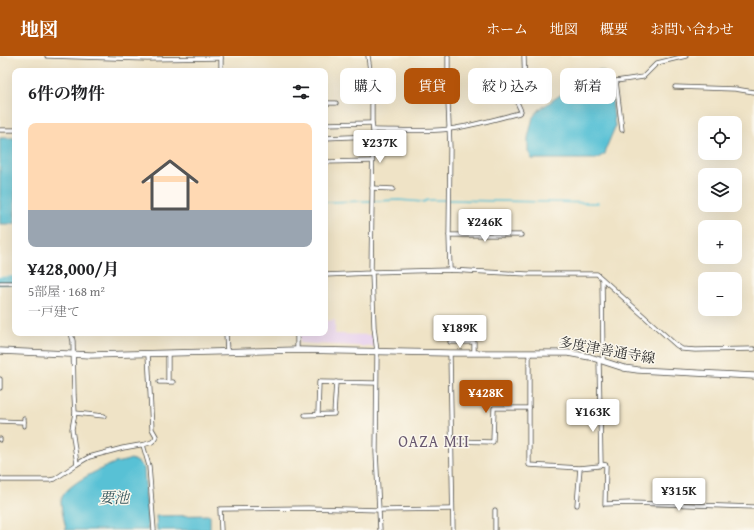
<!DOCTYPE html>
<html lang="ja">
<meta charset="utf-8">
<style>
body{margin:0;font-family:"Gentium Book Plus","Noto Serif JP",serif;background:#f6f6f6;color:#202124;height:100vh;display:flex;flex-direction:column;font-size:15px;white-space:nowrap}
*{box-sizing:border-box;margin:0}
p{font-size:13px;color:#757577}
.icon{flex:none;width:22px;height:22px;fill:none;stroke:currentColor;stroke-width:2;stroke-linecap:round;stroke-linejoin:round}
.map{position:relative;flex:1;overflow:hidden}
.sheet{position:absolute;left:12px;top:12px;width:316px;height:268px;display:flex;flex-direction:column;background:#fff;border-radius:8px;box-shadow:0 4px 16px #0002}
.sheet>*{flex:none}
.hud{position:absolute;left:340px;top:12px;width:354px;height:36px;display:flex;gap:8px}
.fabs{position:absolute;left:698px;top:60px;display:grid;gap:8px}
.fabs a{display:grid;place-items:center;width:44px;height:44px;border-radius:8px;background:#fff;box-shadow:0 4px 16px #0002;font-size:20px}
.price{position:absolute;translate:-50% -34px;padding:0 9px;border-radius:4px;background:#fff;color:#222;font-size:13px;line-height:26px;filter:drop-shadow(0 1px 2px #0008)}
.price::after{content:'';position:absolute;left:50%;top:24px;width:12px;height:9px;margin-left:-6px;background:inherit;clip-path:polygon(0 0,100% 0,50% 100%)}
.price.on{background:#b45309;color:#fff}
ul{padding:0;list-style:none}
li{display:grid;align-content:center;gap:8px;height:212px;padding:0 16px}
li span{display:grid;place-items:center;height:124px;border-radius:8px;color:#555}
li>.icon{margin-inline-start:auto}
span .icon{width:72px;height:72px;fill:#fffc;stroke-width:1}
li b{font-size:17px}
h2{display:flex;justify-content:space-between;align-items:center;height:48px;padding:0 16px;font-size:17px}
.tag{padding:0 14px;border-radius:8px;background:#fff;box-shadow:0 4px 16px #0002;font-size:14px;line-height:36px}
.tag.on{background:#b45309;color:#fff}
header{display:flex;align-items:center;gap:24px;box-sizing:border-box;height:56px;padding:0 20px;background:#b45309;color:#fff}
header strong{font-size:19px}
nav{display:flex;gap:22px;margin-inline-start:auto;font-size:14px}
.map>svg:first-child{display:block}
.built{fill:#e8d2ee}
.water{fill:#59c1d5;stroke:#427680}
.lines{fill:none;stroke-linecap:round;stroke-linejoin:round}
.stream{stroke:#59c1d5;stroke-width:1.5}
.river{stroke:#59c1d5;stroke-width:8}
.street-casing{stroke:#484742;stroke-width:5}
.secondary-casing{stroke:#484742;stroke-width:7}
.street{stroke:#fff;stroke-width:3.5}
.secondary{stroke:#fff;stroke-width:5.5}
.labels{text-anchor:middle;stroke-width:3;stroke-linejoin:round;paint-order:stroke}
.street-label{font-size:14px;fill:#2b2b2b;stroke:#fbf7ec}
.water-label{font-size:15px;font-style:italic;fill:#39585e;stroke:#fbf7ec}
.quarter-label{font-size:16px;letter-spacing:1px;fill:#695970;stroke:#fbf7ec}
</style>
<header>
<strong>地図</strong>
<nav><a>ホーム</a><a>地図</a><a>概要</a><a>お問い合わせ</a></nav>
</header>
<div class="map">
<svg width="754" height="474" viewBox="0 0 754 474">
<rect width="100%" height="100%" fill="#fbf7ec"/>
<filter id="ink" filterUnits="userSpaceOnUse"><feTurbulence type="fractalNoise" baseFrequency=".025" numOctaves="2"/><feDisplacementMap in="SourceGraphic" scale="8" xChannelSelector="R" yChannelSelector="G"/><feConvolveMatrix kernelMatrix="1 2 1 2 8 2 1 2 1" color-interpolation-filters="sRGB"/></filter>
<filter id="wash" filterUnits="userSpaceOnUse"><feTurbulence type="fractalNoise" baseFrequency=".012" numOctaves="4" result="noise"/><feDisplacementMap in="SourceGraphic" scale="16" xChannelSelector="R" yChannelSelector="G"/><feGaussianBlur stdDeviation="0.9" result="paint"/><feColorMatrix in="noise" values="0 0 0 0 0 0 0 0 0 0 0 0 0 0 0 0 0 1.4 0 .05"/><feComposite in="paint" operator="in"/></filter>
<g filter="url(#wash)">
<rect width="100%" height="100%" fill="#efe3c6"/>
<!-- built -->
<polygon class="built" points="335,264 335,278 373,279 374,291 300,287 300,277 325,277 325,265"/>
<!-- water -->
<g class="water">
<polygon points="599,14 604,16 610,26 615,71 607,90 605,98 596,103 532,103 528,95 528,82 533,61 540,53 591,18"/>
<rect x="0" y="82" width="15" height="86"/>
<path d="M 131,403 L 138,406 L 144,412 L 148,474 L 66,474 C 65,466 61,454 61,446 C 61,430 102,412 115,407 C 120,406 126,405 131,403 Z"/>
<polygon points="210,459 210,474 157,474 156,460"/>
</g>
<g class="lines">
<!-- stream -->
<g class="stream">
<polyline points="373,145 399,144 423,146 428,144 451,144 598,147"/>
<polyline points="325,146 371,145"/>
</g>
<!-- river -->
<polyline class="river" points="0,225 15,224"/>
</g>
</g>
<g filter="url(#ink)">
<g class="lines">
<!-- street casing -->
<g class="street-casing">
<g id="street">
<polyline points="47,0 147,3 221,2"/>
<polyline points="221,0 221,15"/>
<polyline points="368,0 372,29 372,67 373,74 371,217"/>
<polyline points="448,0 448,46 450,92 449,179 450,214"/>
<polyline points="675,31 735,33 754,36"/>
<polyline points="325,47 336,47"/>
<polyline points="325,68 372,67"/>
<polyline points="0,74 15,74"/>
<path d="M 373,74 C 398,74 424,76 450,73 C 473,70 496,63 519,57 L 521,55 L 516,44 L 525,35 L 524,0"/>
<polyline points="622,74 616,25 643,21 657,7 686,0"/>
<polyline points="325,82 373,80"/>
<polyline points="325,106 372,105"/>
<polyline points="372,132 393,133"/>
<polyline points="449,179 521,179"/>
<polyline points="372,216 374,271 377,296 376,396 380,474"/>
<polyline points="325,219 371,217 372,216 449,214 527,218 597,218 676,289 682,293 695,294 754,293"/>
<polyline points="602,223 603,305"/>
<polyline points="0,227 15,227"/>
<polyline points="71,277 73,285 74,339 75,357 72,373 77,408"/>
<polyline points="226,277 227,296"/>
<polyline points="297,277 297,294"/>
<polyline points="450,286 474,286 474,297"/>
<polyline points="168,297 168,326"/>
<polyline points="450,297 453,474"/>
<polyline points="529,297 529,409 580,412 599,410 601,408"/>
<polyline points="599,304 601,408 606,409 605,448 631,447 754,451"/>
<polyline points="0,323 0,332"/>
<polyline points="159,326 173,326"/>
<polyline points="75,357 104,360"/>
<polyline points="318,358 319,326 376,327"/>
<polyline points="305,359 334,358 336,326"/>
<polyline points="0,365 24,366"/>
<polyline points="24,370 24,363"/>
<polyline points="0,383 0,384"/>
<polyline points="451,385 493,386 494,352 529,352"/>
<polyline points="143,389 149,410 154,474"/>
<polyline points="0,422 2,424 50,424 55,423 77,408 89,401 123,392 140,389 143,389 152,386 155,383 156,380 152,373 148,298"/>
<polyline points="577,449 580,412"/>
<polyline points="495,454 495,474"/>
<polyline points="221,474 220,453 308,452 379,454 452,453"/>
</g>
</g>
<!-- secondary casing -->
<g class="secondary-casing">
<polyline id="secondary" points="0,295 91,299 297,294 450,297 568,297 590,301 624,312 638,314 754,320"/>
</g>
<!-- street -->
<use href="#street" class="street"/>
<!-- secondary -->
<use href="#secondary" class="secondary"/>
</g>
</g>
<g class="labels">
<!-- street labels -->
<g class="street-label">
<text transform="translate(607 294) rotate(10)" y="5">多度津善通寺線</text>
</g>
<!-- water labels -->
<g class="water-label">
<text x="114" y="447">要池</text>
</g>
<!-- quarter labels -->
<g class="quarter-label">
<text x="434" y="391">OAZA MII</text>
</g>
</g>
</svg>
<div class="fabs">
<a><svg class="icon" aria-label="locate" viewBox="0 0 24 24"><circle cx="12" cy="12" r="6"/><path d="M12 2v4M12 18v4M2 12h4M18 12h4"/></svg></a>
<a><svg class="icon" aria-label="layers" viewBox="0 0 24 24"><path d="M12 4l9 5-9 5-9-5zM3 14l9 5 9-5"/></svg></a>
<a>+</a>
<a>−</a>
</div>
<b class="price" style="left:380px;top:108px">¥237K</b>
<b class="price" style="left:485px;top:187px">¥246K</b>
<b class="price" style="left:460px;top:293px">¥189K</b>
<b class="price on" style="left:486px;top:358px">¥428K</b>
<b class="price" style="left:593px;top:377px">¥163K</b>
<b class="price" style="left:679px;top:456px">¥315K</b>
<div class="hud">
<a class="tag">購入</a>
<a class="tag on">賃貸</a>
<a class="tag">絞り込み</a>
<a class="tag">新着</a>
</div>
<section class="sheet">
<h2>6件の物件<svg class="icon" aria-label="filters" viewBox="0 0 24 24"><path d="M4 7h16M4 17h16"/><circle cx="9" cy="7" r="2"/><circle cx="15" cy="17" r="2"/></svg></h2>
<ul>
<li><span style="background:linear-gradient(#ffd9b3 70%,#9aa5b1 0)"><svg class="icon" aria-label="home" viewBox="0 0 24 24"><path d="M3 11l9-7 9 7M6 9v11h12V9"/></svg></span><div><b>¥428,000/月</b><p>5部屋 · 168 m²</p><p>一戸建て</p></div></li>
</ul>
</section>
</div>
